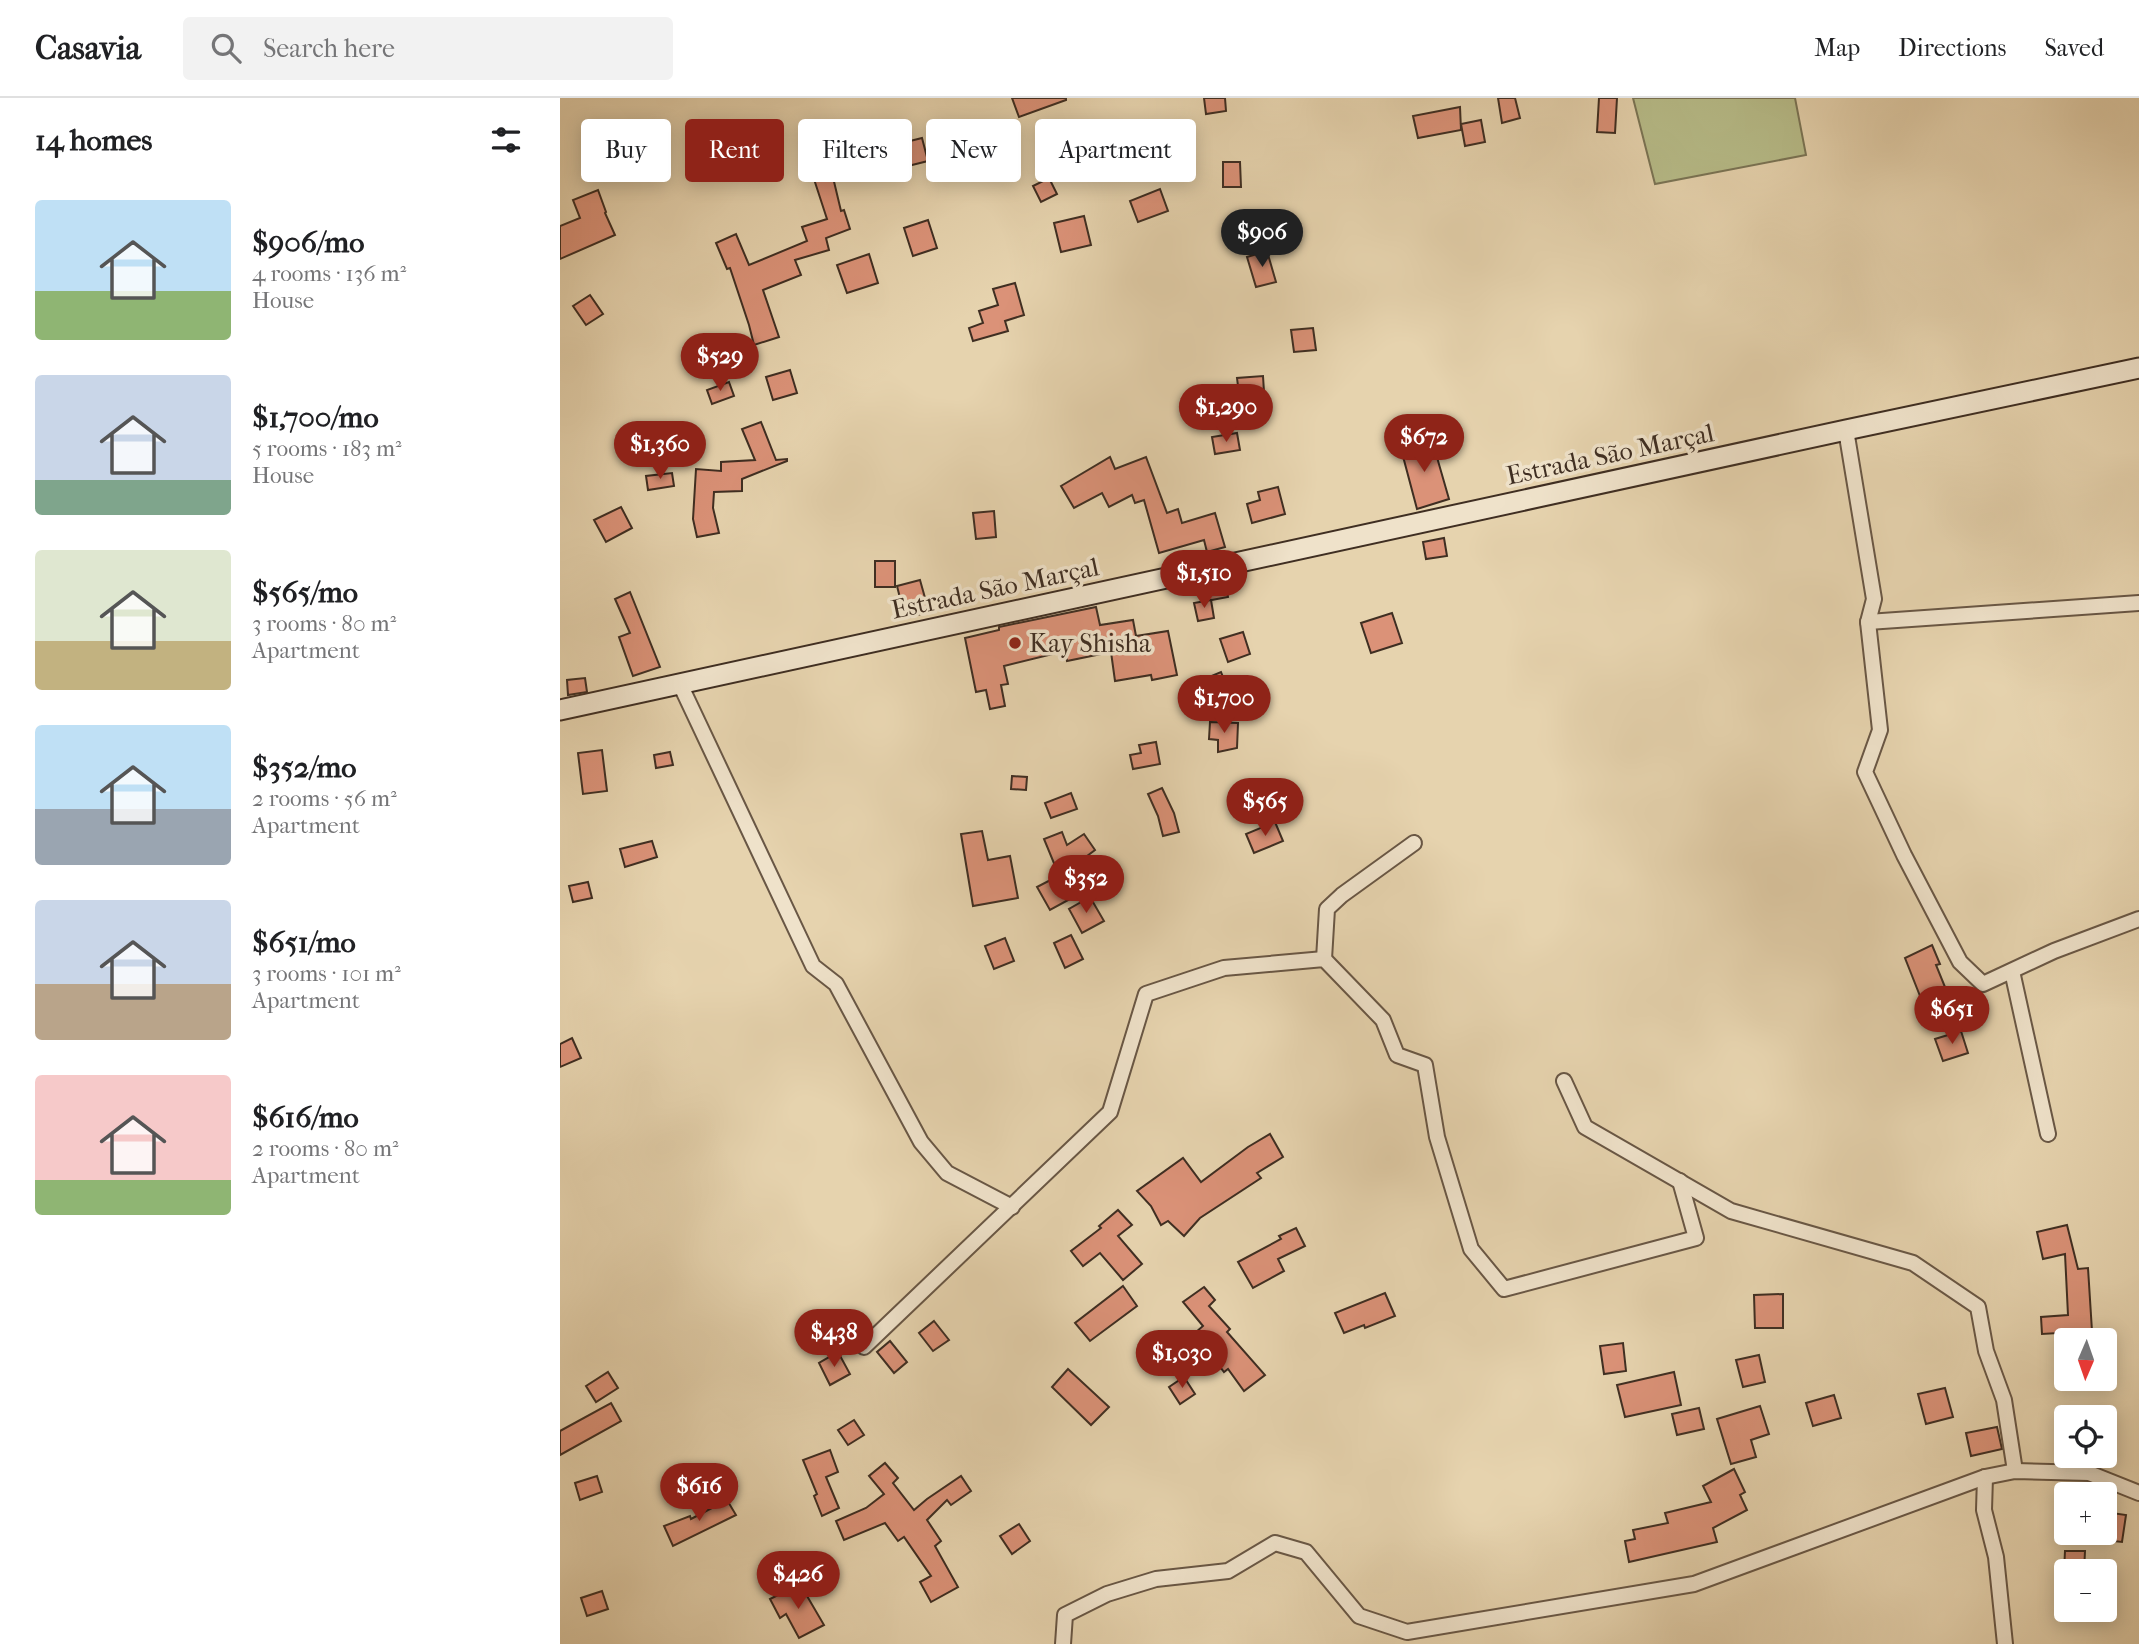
<!DOCTYPE html>
<meta charset="utf-8">
<style>
body{margin:0;font-family:"IM FELL French Canon",serif;background:#f2f2f2;color:#202124;height:100vh;display:flex;flex-direction:column;font-size:26px;white-space:nowrap}
*{box-sizing:border-box;margin:0}
p{font-size:23px;color:#757577}
.icon{flex:none;width:38px;height:38px;fill:none;stroke:currentColor;stroke-width:2;stroke-linecap:round;stroke-linejoin:round}
.map{position:relative;flex:1;overflow:hidden}
.side{display:flex;flex-direction:column;background:#fff;width:560px}
.side>*{flex:none}
.guide{position:absolute;left:21px;top:21px;width:665px;height:63px;display:flex;gap:14px}
.needle{width:46px;rotate:182deg}
.controls{position:absolute;left:1494px;top:1230px;display:grid;gap:14px}
.controls a{display:grid;place-items:center;width:63px;height:63px;border-radius:7px;background:#fff;box-shadow:0 4px 18px #0003;font-size:35px}
.price{position:absolute;translate:-50% -60px;padding:0 16px;border-radius:24px;background:#8f2418;color:#fff;font-size:23px;line-height:46px;filter:drop-shadow(0 2px 4px #0008)}
.price::after{content:'';position:absolute;left:50%;top:42px;width:21px;height:16px;margin-left:-10px;background:inherit;clip-path:polygon(0 0,100% 0,50% 100%)}
.price.selected{background:#222;color:#fff}
ul{padding:0;list-style:none}
li{display:flex;align-items:center;gap:21px;height:175px;padding:0 35px}
li span{display:grid;place-items:center;flex:none;width:196px;height:140px;border-radius:7px;color:#555}
li>.icon{margin-inline-start:auto}
span .icon{width:84px;height:84px;fill:#fffc;stroke-width:1}
li b{font-size:30px}
h2{display:flex;justify-content:space-between;align-items:center;height:84px;padding:0 35px;font-size:30px}
.pill{padding:0 24px;border-radius:7px;background:#fff;box-shadow:0 4px 18px #0003;font-size:24px;line-height:63px}
.pill.selected{background:#8f2418;color:#fff}
header{display:flex;align-items:center;gap:42px;box-sizing:border-box;height:98px;padding:0 35px;background:#fff;border-bottom:2px solid #e0e0e0}
header strong{font-size:33px}
nav{display:flex;gap:38px;margin-inline-start:auto;font-size:24px}
.search{width:490px;height:63px;background:#f2f2f2;display:flex;align-items:center;gap:18px;box-sizing:border-box;padding:0 24px;border-radius:7px;color:#757577;font-size:26px}
main{display:flex;flex:1;min-height:0}
.map>svg:first-child{display:block}
.green{fill:#b7bc89;stroke:#7b7556;stroke-width:2}
.building{fill:#db9278;stroke:#3f2e22;stroke-width:2}
.lines{fill:none;stroke-linecap:round;stroke-linejoin:round}
.street-casing{stroke:#695745;stroke-width:18}
.secondary-casing{stroke:#3f2e22;stroke-width:23}
.street{stroke:#efe2ca;stroke-width:14}
.secondary{stroke:#efe2ca;stroke-width:19}
.poi-dot{fill:#8f2418;stroke:#efe2ca;stroke-width:2.5}
.labels{text-anchor:middle;stroke-width:7;stroke-linejoin:round;paint-order:stroke}
.street-label{font-size:26px;fill:#3f2e22;stroke:#efe2ca}
.poi-label{font-size:26px;fill:#3f2e22;stroke:#efe2ca;text-anchor:start}
</style>
<header>
<strong>Casavia</strong>
<div class="search"><svg class="icon" aria-label="search" viewBox="0 0 24 24"><circle cx="10" cy="10" r="6"/><path d="M15 15l6 6"/></svg>Search here</div>
<nav><a>Map</a><a>Directions</a><a>Saved</a></nav>
</header>
<main>
<section class="side">
<h2>14 homes<svg class="icon" aria-label="filters" viewBox="0 0 24 24"><path d="M4 7h16M4 17h16"/><circle cx="9" cy="7" r="2"/><circle cx="15" cy="17" r="2"/></svg></h2>
<ul>
<li><span style="background:linear-gradient(#bfe0f5 65%,#8fb573 0)"><svg class="icon" aria-label="home" viewBox="0 0 24 24"><path d="M3 11l9-7 9 7M6 9v11h12V9"/></svg></span><div><b>$906/mo</b><p>4 rooms · 136 m²</p><p>House</p></div></li>
<li><span style="background:linear-gradient(#c9d6e8 75%,#7fa58c 0)"><svg class="icon" aria-label="home" viewBox="0 0 24 24"><path d="M3 11l9-7 9 7M6 9v11h12V9"/></svg></span><div><b>$1,700/mo</b><p>5 rooms · 183 m²</p><p>House</p></div></li>
<li><span style="background:linear-gradient(#dfe7d0 65%,#c2b280 0)"><svg class="icon" aria-label="home" viewBox="0 0 24 24"><path d="M3 11l9-7 9 7M6 9v11h12V9"/></svg></span><div><b>$565/mo</b><p>3 rooms · 80 m²</p><p>Apartment</p></div></li>
<li><span style="background:linear-gradient(#bfe0f5 60%,#9aa5b1 0)"><svg class="icon" aria-label="home" viewBox="0 0 24 24"><path d="M3 11l9-7 9 7M6 9v11h12V9"/></svg></span><div><b>$352/mo</b><p>2 rooms · 56 m²</p><p>Apartment</p></div></li>
<li><span style="background:linear-gradient(#c9d6e8 60%,#b9a48a 0)"><svg class="icon" aria-label="home" viewBox="0 0 24 24"><path d="M3 11l9-7 9 7M6 9v11h12V9"/></svg></span><div><b>$651/mo</b><p>3 rooms · 101 m²</p><p>Apartment</p></div></li>
<li><span style="background:linear-gradient(#f6c9c9 75%,#8fb573 0)"><svg class="icon" aria-label="home" viewBox="0 0 24 24"><path d="M3 11l9-7 9 7M6 9v11h12V9"/></svg></span><div><b>$616/mo</b><p>2 rooms · 80 m²</p><p>Apartment</p></div></li>
</ul>
</section>
<div class="map">
<svg width="1579" height="1546" viewBox="0 0 1579 1546">
<rect width="100%" height="100%" fill="#e6d3ae"/>
<filter id="stains"><feTurbulence type="fractalNoise" baseFrequency=".00286" numOctaves="4"/><feColorMatrix values="0 0 0 0 .2 0 0 0 0 .09 0 0 0 0 .02 0 0 0 .5 -.17"/></filter>
<radialGradient id="worn" r=".72"><stop offset=".6" stop-color="#630" stop-opacity="0"/><stop offset="1" stop-color="#630" stop-opacity=".3"/></radialGradient>
<!-- green -->
<polygon class="green" points="1073,0 1235,0 1246,57 1095,86"/>
<!-- building -->
<g class="building">
<polygon points="452,0 506,0 506,2 459,19"/>
<polygon points="644,0 665,0 666,13 646,16"/>
<polygon points="938,0 955,0 960,20 942,25"/>
<polygon points="1039,0 1057,0 1055,35 1037,34"/>
<polygon points="900,9 901,32 858,40 853,18"/>
<polygon points="921,22 925,44 905,48 901,26"/>
<polygon points="504,29 513,49 497,56 488,37"/>
<polygon points="362,40 368,63 348,68 342,45"/>
<polygon points="663,64 680,64 681,89 663,89"/>
<polygon points="271,71 281,113 284,112 290,131 266,140 269,152 235,162 241,177 203,192 219,239 194,247 189,227 170,170 167,171 156,145 176,136 189,167 247,143 242,129 267,121 252,75"/>
<polygon points="489,80 497,96 481,104 473,88"/>
<polygon points="600,91 608,113 578,124 570,103"/>
<polygon points="38,92 46,114 45,115 55,137 0,161 0,128 20,120 13,102"/>
<polygon points="524,118 531,147 501,154 494,125"/>
<polygon points="368,122 377,150 353,158 344,130"/>
<polygon points="707,153 716,184 696,189 687,159"/>
<polygon points="309,156 318,185 287,195 277,167"/>
<polygon points="455,185 464,217 445,223 448,233 413,243 409,230 423,225 419,213 438,207 433,191"/>
<polygon points="30,197 43,216 26,227 13,208"/>
<polygon points="753,230 756,252 734,254 731,232"/>
<polygon points="230,272 237,295 213,302 206,279"/>
<polygon points="703,278 704,294 692,295 693,303 680,304 677,280"/>
<polygon points="169,284 174,298 152,306 147,292"/>
<polygon points="201,324 216,362 227,361 227,363 182,381 182,393 154,394 153,410 159,435 137,439 133,421 136,371 161,373 161,364 195,362 182,331"/>
<polygon points="677,335 680,352 655,356 652,339"/>
<polygon points="872,342 889,401 857,411 840,347"/>
<polygon points="550,359 555,371 586,359 607,415 618,411 622,425 655,415 665,449 647,454 644,442 599,455 584,402 575,405 572,397 549,409 542,395 514,410 501,388"/>
<polygon points="112,375 114,388 88,392 86,378"/>
<polygon points="718,389 725,416 692,425 687,406 700,402 698,394"/>
<polygon points="61,409 72,430 46,444 34,422"/>
<polygon points="434,413 436,439 416,441 413,415"/>
<polygon points="884,440 887,458 866,461 863,444"/>
<rect x="315" y="463" width="20" height="26"/>
<polygon points="665,481 668,499 646,503 643,485"/>
<polygon points="360,482 369,514 345,520 337,488"/>
<polygon points="70,494 100,569 73,578 59,539 70,535 55,501"/>
<polygon points="651,502 654,520 638,523 634,505"/>
<polygon points="536,509 540,527 573,522 576,538 608,533 617,577 592,582 591,577 555,583 551,554 507,563 505,553 444,568 448,586 441,587 445,608 430,611 426,592 416,594 405,540 439,532 439,529"/>
<polygon points="832,515 842,545 811,555 801,525"/>
<polygon points="683,534 690,556 668,564 660,541"/>
<polygon points="661,574 670,597 645,606 637,584"/>
<polygon points="25,580 27,594 8,597 7,582"/>
<polygon points="650,624 678,625 677,650 658,654 658,642 649,641"/>
<polygon points="596,644 600,666 573,671 570,657 581,655 579,647"/>
<polygon points="42,652 47,693 23,696 18,655"/>
<polygon points="110,654 113,667 96,670 94,657"/>
<polygon points="452,678 467,679 466,692 451,691"/>
<polygon points="602,690 614,715 619,734 603,738 598,718 588,696"/>
<polygon points="511,695 517,711 491,720 485,705"/>
<polygon points="715,724 723,743 694,755 686,736"/>
<polygon points="422,733 428,762 450,758 458,800 413,808 401,736"/>
<polygon points="502,734 507,747 524,736 535,752 515,767 516,769 498,775 484,741"/>
<polygon points="92,743 97,759 65,769 60,751"/>
<polygon points="498,778 510,801 490,812 477,789"/>
<polygon points="28,784 32,800 13,804 9,788"/>
<polygon points="530,799 544,823 522,835 509,811"/>
<polygon points="511,837 523,861 505,870 494,845"/>
<polygon points="445,840 454,863 434,871 425,848"/>
<polygon points="1372,847 1380,866 1376,867 1387,894 1362,903 1345,860"/>
<polygon points="1401,933 1408,955 1383,963 1375,941"/>
<polygon points="12,940 21,960 0,969 0,946"/>
<polygon points="710,1036 723,1059 697,1075 701,1080 640,1120 624,1138 608,1123 601,1127 591,1108 577,1093 623,1060 641,1084 688,1049"/>
<polygon points="558,1112 572,1127 558,1138 582,1166 563,1182 540,1155 523,1168 511,1153 541,1130 539,1128"/>
<polygon points="1507,1127 1518,1171 1528,1170 1532,1233 1482,1236 1481,1219 1508,1217 1505,1156 1483,1161 1477,1134"/>
<polygon points="736,1130 745,1148 718,1161 724,1173 693,1190 678,1164 721,1141 719,1138"/>
<polygon points="563,1188 577,1208 530,1243 515,1225"/>
<polygon points="644,1189 655,1202 649,1208 670,1231 667,1234 705,1277 684,1293 668,1271 664,1274 652,1258 655,1255 636,1234 643,1228 623,1204"/>
<polygon points="825,1195 835,1218 805,1230 804,1227 784,1235 775,1215"/>
<polygon points="1223,1196 1223,1230 1195,1230 1194,1197"/>
<polygon points="374,1223 389,1242 373,1253 359,1235"/>
<polygon points="330,1243 347,1264 334,1275 317,1254"/>
<polygon points="1063,1245 1066,1273 1044,1276 1040,1248"/>
<polygon points="278,1254 290,1276 270,1287 259,1265"/>
<polygon points="1199,1257 1205,1284 1183,1289 1176,1262"/>
<polygon points="508,1271 549,1309 531,1327 492,1289"/>
<polygon points="48,1274 58,1290 36,1304 26,1288"/>
<polygon points="1114,1274 1121,1307 1065,1319 1057,1287"/>
<polygon points="624,1279 635,1296 620,1306 609,1289"/>
<polygon points="1385,1290 1393,1319 1366,1326 1358,1296"/>
<polygon points="1274,1297 1281,1320 1253,1328 1246,1305"/>
<polygon points="51,1305 61,1323 0,1357 0,1333"/>
<polygon points="1200,1308 1209,1336 1191,1342 1196,1359 1171,1366 1157,1321"/>
<polygon points="1139,1310 1144,1331 1117,1337 1112,1316"/>
<polygon points="294,1322 304,1337 288,1347 278,1332"/>
<polygon points="1437,1329 1442,1351 1411,1358 1406,1335"/>
<polygon points="270,1352 278,1374 266,1379 279,1410 262,1418 254,1398 257,1396 243,1362"/>
<polygon points="325,1365 338,1380 333,1385 354,1412 367,1401 401,1378 411,1393 391,1407 387,1402 367,1422 381,1443 375,1448 398,1489 371,1504 360,1484 371,1478 344,1439 338,1443 325,1425 284,1442 276,1423 306,1410 324,1396 309,1378"/>
<polygon points="1174,1371 1185,1394 1180,1397 1187,1412 1153,1430 1157,1444 1069,1464 1065,1443 1075,1441 1073,1432 1108,1425 1105,1415 1151,1404 1143,1388"/>
<polygon points="37,1378 42,1394 20,1402 15,1385"/>
<polygon points="167,1402 176,1417 113,1448 104,1428 130,1418 131,1421"/>
<polygon points="1545,1414 1566,1417 1562,1444 1545,1442"/>
<polygon points="459,1426 470,1443 452,1456 440,1438"/>
<polygon points="1505,1453 1525,1453 1524,1474 1504,1474"/>
<polygon points="240,1486 264,1527 239,1540 226,1516 220,1520 210,1501"/>
<polygon points="42,1493 48,1511 27,1518 21,1500"/>
</g>
<g class="lines">
<!-- street casing -->
<g class="street-casing">
<g id="street">
<polyline points="1286,332 1314,501 1308,524 1320,632 1305,674 1344,757 1400,864 1423,886 1494,853 1579,821"/>
<polyline points="1308,524 1579,505"/>
<polyline points="120,586 253,868 276,886 361,1044 387,1075 452,1109"/>
<polyline points="764,861 767,811 782,797 854,745"/>
<polyline points="1452,873 1488,1036"/>
<polyline points="1004,983 1025,1029 1171,1113 1353,1165 1418,1209 1426,1253 1444,1302 1455,1373"/>
<polyline points="304,1249 550,1014 586,896 664,870 764,861 823,922 837,957 865,967 877,1039 911,1151 944,1191 1136,1140 1120,1083"/>
<polyline points="1425,1379 1424,1412 1436,1459 1445,1546"/>
<polyline points="503,1546 505,1517 547,1496 596,1481 668,1473 715,1445 746,1454 799,1518 847,1534 1134,1486 1425,1379 1455,1373 1529,1375 1579,1395"/>
</g>
</g>
<!-- secondary casing -->
<g class="secondary-casing">
<polyline id="secondary" points="0,612 1286,332 1579,270"/>
</g>
<!-- street -->
<use href="#street" class="street"/>
<!-- secondary -->
<use href="#secondary" class="secondary"/>
</g>
<!-- markers -->
<circle class="poi-dot" cx="455" cy="545" r="7"/>
<g class="labels">
<!-- street labels -->
<g class="street-label">
<text transform="translate(1050 356) rotate(-12)" y="9">Estrada São Marçal</text>
<text transform="translate(435 490) rotate(-12)" y="9">Estrada São Marçal</text>
</g>
<!-- poi labels -->
<g class="poi-label">
<text x="469" y="554">Kay Shisha</text>
</g>
</g>
<rect width="100%" height="100%" filter="url(#stains)"/>
<rect width="100%" height="100%" fill="url(#worn)"/>
</svg>
<div class="controls">
<a><svg class="needle" viewBox="-14 -14 28 28"><path d="M0-13l5 13h-10z" fill="#e53935"/><path d="M0 13l5-13h-10z" fill="#757577"/></svg></a>
<a><svg class="icon" aria-label="locate" viewBox="0 0 24 24"><circle cx="12" cy="12" r="6"/><path d="M12 2v4M12 18v4M2 12h4M18 12h4"/></svg></a>
<a>+</a>
<a>−</a>
</div>
<b class="price selected" style="left:702px;top:171px">$906</b>
<b class="price" style="left:160px;top:295px">$529</b>
<b class="price" style="left:666px;top:346px">$1,290</b>
<b class="price" style="left:864px;top:376px">$672</b>
<b class="price" style="left:100px;top:383px">$1,360</b>
<b class="price" style="left:644px;top:512px">$1,510</b>
<b class="price" style="left:664px;top:637px">$1,700</b>
<b class="price" style="left:705px;top:740px">$565</b>
<b class="price" style="left:526px;top:817px">$352</b>
<b class="price" style="left:1392px;top:948px">$651</b>
<b class="price" style="left:274px;top:1271px">$438</b>
<b class="price" style="left:622px;top:1292px">$1,030</b>
<b class="price" style="left:139px;top:1425px">$616</b>
<b class="price" style="left:238px;top:1513px">$426</b>
<div class="guide">
<a class="pill">Buy</a>
<a class="pill selected">Rent</a>
<a class="pill">Filters</a>
<a class="pill">New</a>
<a class="pill">Apartment</a>
</div>
</div>
</main>
